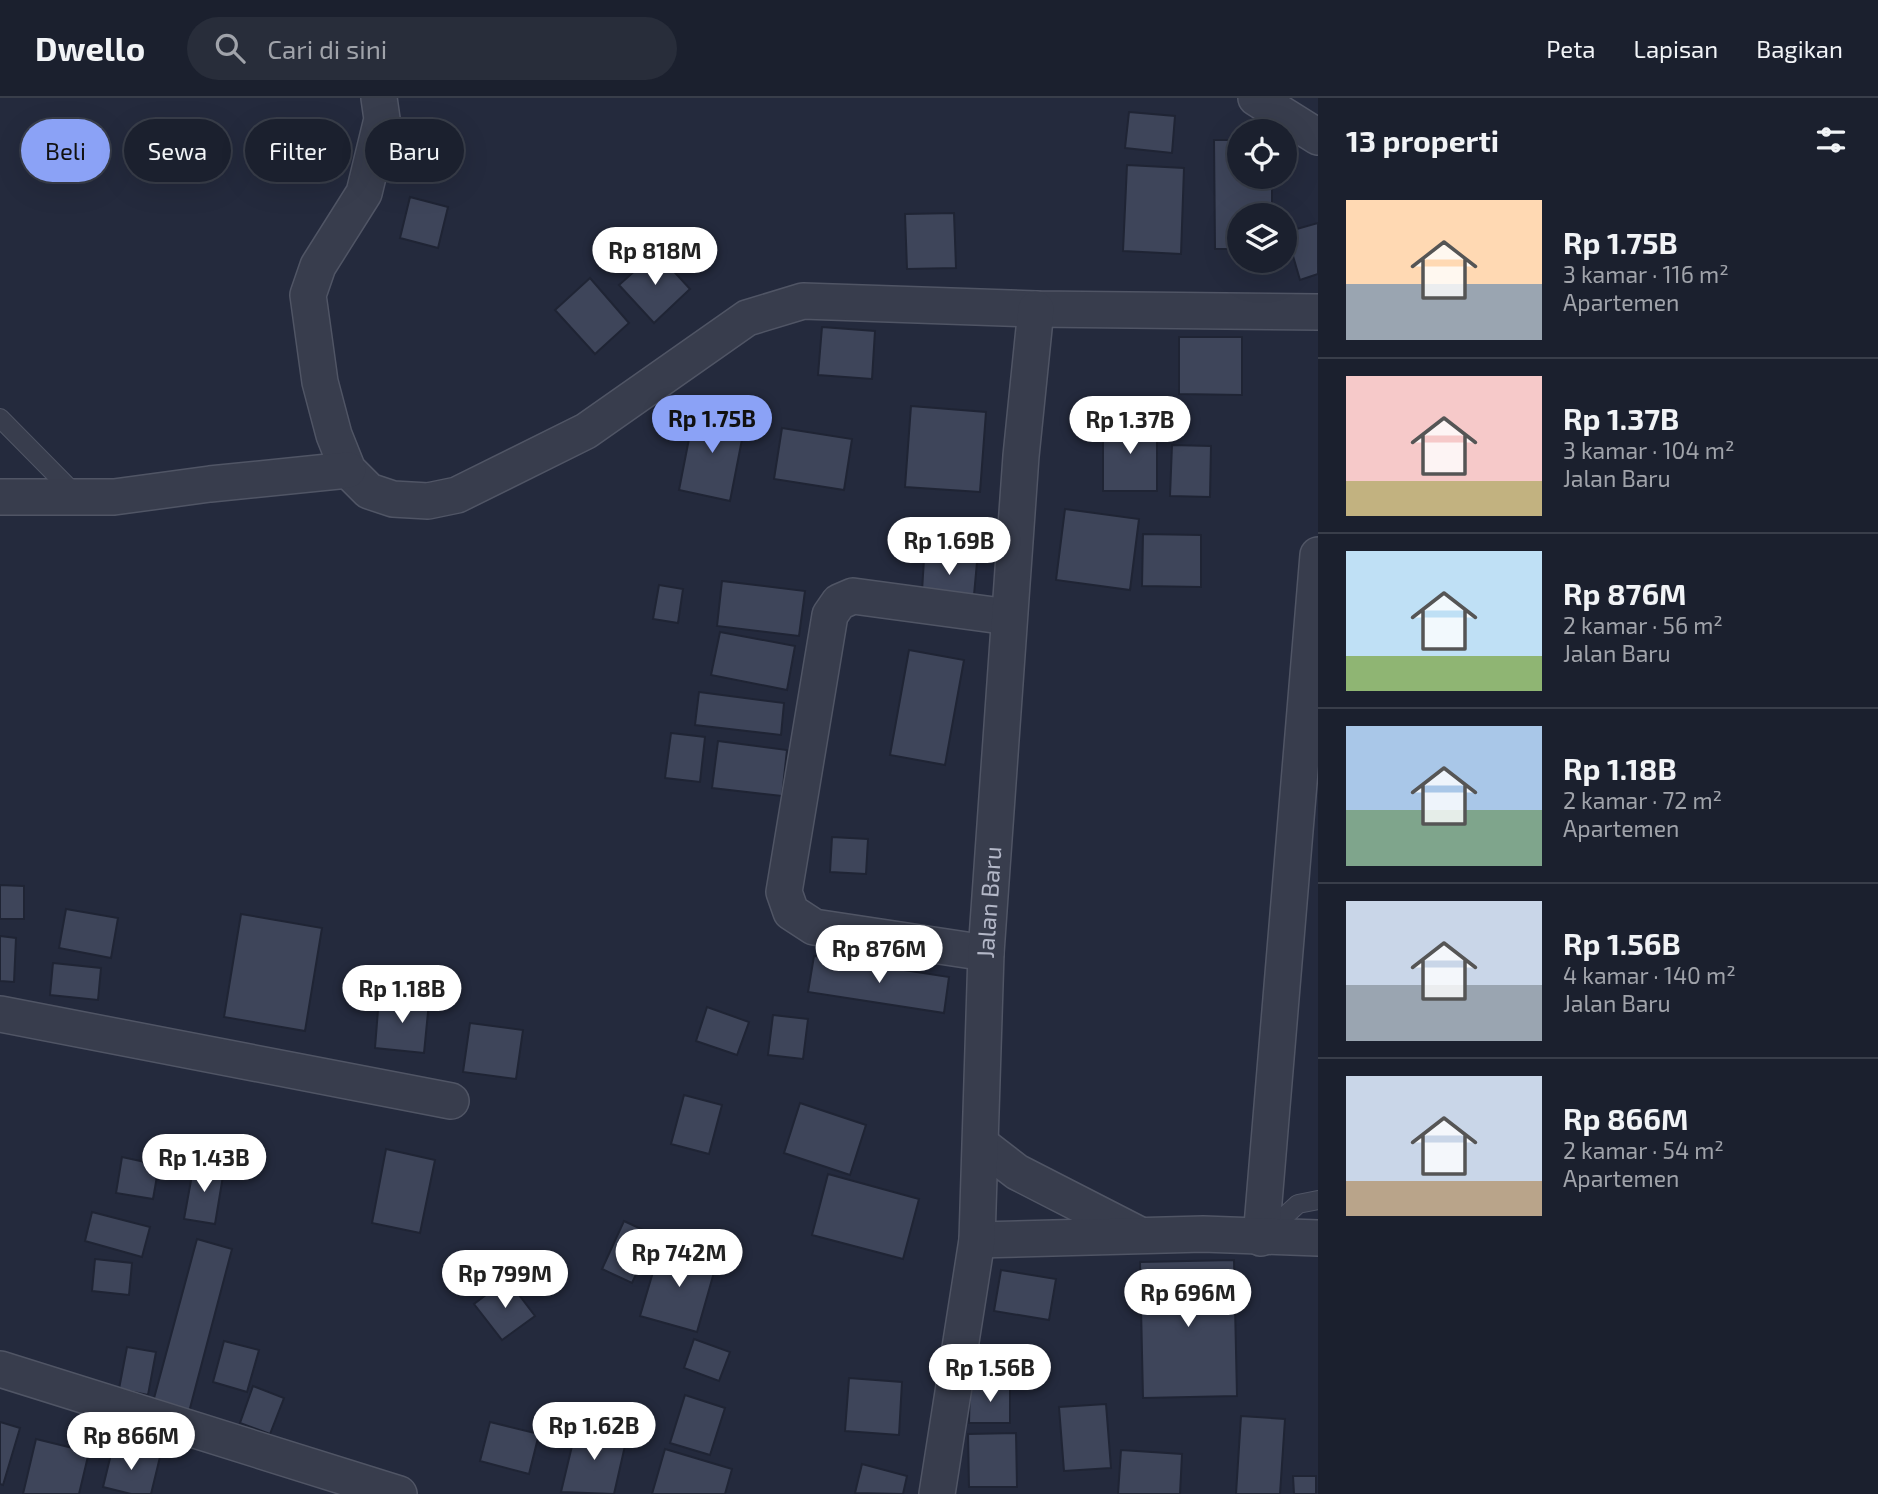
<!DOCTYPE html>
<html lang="id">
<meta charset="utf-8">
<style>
body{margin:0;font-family:"Exo 2",sans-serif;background:#282d3a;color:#f1f3f6;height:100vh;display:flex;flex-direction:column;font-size:26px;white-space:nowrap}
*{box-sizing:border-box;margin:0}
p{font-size:23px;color:#a0a3aa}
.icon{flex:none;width:38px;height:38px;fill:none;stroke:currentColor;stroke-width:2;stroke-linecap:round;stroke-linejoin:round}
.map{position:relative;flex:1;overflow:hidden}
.details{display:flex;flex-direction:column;background:#1b202e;width:560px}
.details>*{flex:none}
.guide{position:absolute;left:21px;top:21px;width:665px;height:63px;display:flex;gap:14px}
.buttons{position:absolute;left:1227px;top:21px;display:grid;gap:14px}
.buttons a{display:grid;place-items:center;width:70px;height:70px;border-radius:50%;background:#1b202e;box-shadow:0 7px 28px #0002,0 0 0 2px #393e4a;font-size:35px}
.price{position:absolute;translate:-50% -60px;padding:0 16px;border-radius:24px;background:#fff;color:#222;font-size:23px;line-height:46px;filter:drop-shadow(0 2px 4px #0008)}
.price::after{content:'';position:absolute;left:50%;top:42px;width:21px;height:16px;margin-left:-10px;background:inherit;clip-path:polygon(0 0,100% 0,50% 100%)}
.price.on{background:#8ba2f6;color:#111}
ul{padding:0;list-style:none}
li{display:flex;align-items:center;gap:21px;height:175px;padding:0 28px}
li+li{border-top:2px solid #393e4a}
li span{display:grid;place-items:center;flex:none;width:196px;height:140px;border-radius:0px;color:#555}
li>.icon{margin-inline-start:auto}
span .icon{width:84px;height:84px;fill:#fffc;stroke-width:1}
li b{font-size:30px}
h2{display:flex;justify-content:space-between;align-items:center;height:84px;padding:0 28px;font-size:30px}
.tag{padding:0 24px;border-radius:32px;background:#1b202e;box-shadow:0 7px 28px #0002,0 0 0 2px #393e4a;font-size:24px;line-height:63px}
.tag.on{background:#8ba2f6;color:#111}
header{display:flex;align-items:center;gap:42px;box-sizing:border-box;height:98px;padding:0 35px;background:#1b202e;border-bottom:2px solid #393e4a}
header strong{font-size:33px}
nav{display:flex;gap:38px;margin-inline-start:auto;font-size:24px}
.search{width:490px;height:63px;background:#282d3a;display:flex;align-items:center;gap:18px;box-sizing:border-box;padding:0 24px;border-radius:38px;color:#a0a3aa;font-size:26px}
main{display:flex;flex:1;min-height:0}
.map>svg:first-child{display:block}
.building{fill:#3e455a;stroke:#1f2434;stroke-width:2}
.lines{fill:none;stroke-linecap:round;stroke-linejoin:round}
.lane-casing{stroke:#505565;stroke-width:20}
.street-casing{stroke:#505565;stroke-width:38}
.lane{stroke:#383d4d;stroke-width:18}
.street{stroke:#383d4d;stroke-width:35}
.labels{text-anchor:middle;stroke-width:7;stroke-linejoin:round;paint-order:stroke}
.street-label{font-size:24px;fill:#b4b8c8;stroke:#1d2232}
</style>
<header>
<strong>Dwello</strong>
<div class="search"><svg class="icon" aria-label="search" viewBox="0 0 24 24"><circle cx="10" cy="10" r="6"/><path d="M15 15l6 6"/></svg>Cari di sini</div>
<nav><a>Peta</a><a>Lapisan</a><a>Bagikan</a></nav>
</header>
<main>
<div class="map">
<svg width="1318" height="1396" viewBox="0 0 1318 1396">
<rect width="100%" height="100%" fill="#242a3d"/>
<!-- building -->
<g class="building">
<polygon points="1129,14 1175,18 1172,55 1125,50"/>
<polygon points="1214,42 1239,42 1239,79 1272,79 1272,117 1239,117 1239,151 1215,151"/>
<polygon points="1127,67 1184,70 1181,156 1123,153"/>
<polygon points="410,99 448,109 438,150 400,140"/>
<polygon points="954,115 956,170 907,171 905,116"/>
<polygon points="1318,125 1318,176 1300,182 1286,134"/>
<polygon points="656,154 690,191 654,225 619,187"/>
<polygon points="590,180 629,225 595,256 555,212"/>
<polygon points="822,229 875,233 872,281 818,277"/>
<polygon points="1179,239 1242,239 1242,297 1179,296"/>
<polygon points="911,308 986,314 980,394 905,389"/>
<polygon points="695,310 746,321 730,403 679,392"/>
<rect x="1103" y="322" width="54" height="71"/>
<polygon points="782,330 852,341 844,392 774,381"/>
<polygon points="1172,347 1211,348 1210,399 1170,398"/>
<polygon points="1065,411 1139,421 1130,492 1056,482"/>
<polygon points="1143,436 1201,437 1201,489 1142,488"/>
<polygon points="924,461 977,464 974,497 922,493"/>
<polygon points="722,483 805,493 799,538 717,528"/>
<polygon points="659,487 683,491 678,525 653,521"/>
<polygon points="720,534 795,548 787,592 711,577"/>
<polygon points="909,552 964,562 945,667 890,657"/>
<polygon points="699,594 784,605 781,637 695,627"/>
<polygon points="671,635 705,639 700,684 665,680"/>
<polygon points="718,643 787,652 782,698 712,690"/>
<polygon points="832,739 868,741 866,776 830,774"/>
<polygon points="0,787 24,788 24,821 0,821"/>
<polygon points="66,811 118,820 111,860 59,850"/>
<polygon points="241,816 322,830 305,933 224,919"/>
<polygon points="0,838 16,840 14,884 0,883"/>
<polygon points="814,858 949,879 944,915 808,894"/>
<polygon points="53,865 101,870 98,902 50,897"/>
<polygon points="379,899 429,904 424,955 375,950"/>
<polygon points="707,909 749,924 737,957 696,943"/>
<polygon points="773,917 808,921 803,961 768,957"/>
<polygon points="470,925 523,932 516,981 463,974"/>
<polygon points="684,997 722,1007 709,1056 671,1046"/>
<polygon points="800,1005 866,1027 850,1077 784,1055"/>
<polygon points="386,1051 435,1062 420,1135 372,1125"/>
<polygon points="122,1059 159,1067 153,1101 116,1095"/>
<polygon points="194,1066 224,1072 215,1126 184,1121"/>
<polygon points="828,1076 919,1101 903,1161 812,1137"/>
<polygon points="92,1114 150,1129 142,1159 85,1143"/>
<polygon points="624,1123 654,1137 632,1185 602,1171"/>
<polygon points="197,1141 232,1151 189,1314 153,1304"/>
<polygon points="661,1147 717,1164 697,1234 640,1218"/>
<polygon points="95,1161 132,1165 129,1197 92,1193"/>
<polygon points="1234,1162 1237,1298 1143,1300 1140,1164"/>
<polygon points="1001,1172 1056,1181 1049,1222 994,1213"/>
<polygon points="507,1181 535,1218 502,1242 474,1206"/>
<polygon points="694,1241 730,1254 719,1283 684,1270"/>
<polygon points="224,1243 259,1252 247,1294 213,1284"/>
<polygon points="127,1249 156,1254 148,1297 119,1291"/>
<polygon points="849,1280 902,1284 899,1337 845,1333"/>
<polygon points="970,1286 1010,1286 1010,1325 969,1325"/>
<polygon points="253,1288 284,1300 270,1336 240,1325"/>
<polygon points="685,1297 725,1310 710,1357 670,1345"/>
<polygon points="1106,1306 1111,1370 1064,1373 1059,1309"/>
<polygon points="1241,1318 1285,1321 1280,1396 1236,1396"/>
<polygon points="0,1324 20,1330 3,1387 0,1386"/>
<polygon points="490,1324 539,1336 529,1376 480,1363"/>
<polygon points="577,1327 627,1339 614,1396 561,1394"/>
<polygon points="1016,1335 1017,1389 969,1389 968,1336"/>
<polygon points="36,1341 89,1354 79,1396 23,1396"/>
<polygon points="113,1348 160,1359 151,1396 131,1396 103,1389"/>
<polygon points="665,1351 732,1371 725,1396 652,1396"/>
<polygon points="1121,1352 1182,1356 1180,1396 1118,1396"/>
<polygon points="862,1366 907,1378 903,1396 855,1395"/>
<polygon points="1293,1378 1316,1378 1316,1396 1294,1396"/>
</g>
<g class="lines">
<!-- lane casing -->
<g class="lane-casing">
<g id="lane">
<polyline points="0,320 78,399"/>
<polyline points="1264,1137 1298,1106 1318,1102"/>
</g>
</g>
<!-- street casing -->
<g class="street-casing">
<g id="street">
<polyline points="379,0 382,21 364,95 318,168 308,197 320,284 334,337 348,372 369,393 393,401 428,403 457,397 586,333 747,220 803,203 1036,211 1318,214"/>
<polyline points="1256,0 1318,39"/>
<polyline points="0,399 114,399 210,386 348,372"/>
<polyline points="986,855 814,829 791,814 784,794 830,517 839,504 853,498 1009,519"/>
<polyline points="0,916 451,1003"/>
<polyline points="982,1047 1017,1074 1136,1135"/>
<polyline points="1261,1140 1318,457"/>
<polyline points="977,1142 1203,1136 1318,1140"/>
<polyline points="0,1271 399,1396"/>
<path id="s1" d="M 937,1396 L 977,1142 L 986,855 L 1021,358 L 1036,211"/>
</g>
</g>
<!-- lane -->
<use href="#lane" class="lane"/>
<!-- street -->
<use href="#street" class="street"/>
</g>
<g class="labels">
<!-- street labels -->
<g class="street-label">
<text dy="8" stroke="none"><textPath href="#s1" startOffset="595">Jalan Baru</textPath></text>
</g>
</g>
</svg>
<div class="buttons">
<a><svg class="icon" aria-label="locate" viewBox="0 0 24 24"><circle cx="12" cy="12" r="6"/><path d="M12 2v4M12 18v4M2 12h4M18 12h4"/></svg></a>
<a><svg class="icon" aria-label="layers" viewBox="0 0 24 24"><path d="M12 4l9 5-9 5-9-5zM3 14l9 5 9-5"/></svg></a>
</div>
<b class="price" style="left:655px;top:189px">Rp 818M</b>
<b class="price on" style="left:712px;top:357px">Rp 1.75B</b>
<b class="price" style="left:1130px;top:358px">Rp 1.37B</b>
<b class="price" style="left:949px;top:479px">Rp 1.69B</b>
<b class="price" style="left:879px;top:887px">Rp 876M</b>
<b class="price" style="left:402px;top:927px">Rp 1.18B</b>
<b class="price" style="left:204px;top:1096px">Rp 1.43B</b>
<b class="price" style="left:679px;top:1191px">Rp 742M</b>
<b class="price" style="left:505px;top:1212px">Rp 799M</b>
<b class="price" style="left:1188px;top:1231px">Rp 696M</b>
<b class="price" style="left:990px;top:1306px">Rp 1.56B</b>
<b class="price" style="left:594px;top:1364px">Rp 1.62B</b>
<b class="price" style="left:131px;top:1374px">Rp 866M</b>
<div class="guide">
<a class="tag on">Beli</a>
<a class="tag">Sewa</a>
<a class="tag">Filter</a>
<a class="tag">Baru</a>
</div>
</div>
<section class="details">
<h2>13 properti<svg class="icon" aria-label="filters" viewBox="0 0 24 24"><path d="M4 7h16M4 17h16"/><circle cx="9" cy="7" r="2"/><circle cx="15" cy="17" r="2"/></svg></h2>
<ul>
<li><span style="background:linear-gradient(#ffd9b3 60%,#9aa5b1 0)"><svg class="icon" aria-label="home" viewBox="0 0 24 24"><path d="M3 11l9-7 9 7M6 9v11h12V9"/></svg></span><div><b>Rp 1.75B</b><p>3 kamar · 116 m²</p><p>Apartemen</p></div></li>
<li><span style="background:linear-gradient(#f6c9c9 75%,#c2b280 0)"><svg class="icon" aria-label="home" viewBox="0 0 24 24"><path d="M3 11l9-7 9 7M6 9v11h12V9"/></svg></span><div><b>Rp 1.37B</b><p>3 kamar · 104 m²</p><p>Jalan Baru</p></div></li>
<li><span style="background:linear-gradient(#bfe0f5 75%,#8fb573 0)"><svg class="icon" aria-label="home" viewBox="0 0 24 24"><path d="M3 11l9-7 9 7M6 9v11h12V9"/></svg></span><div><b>Rp 876M</b><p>2 kamar · 56 m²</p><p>Jalan Baru</p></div></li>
<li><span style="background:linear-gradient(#a9c7e8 60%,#7fa58c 0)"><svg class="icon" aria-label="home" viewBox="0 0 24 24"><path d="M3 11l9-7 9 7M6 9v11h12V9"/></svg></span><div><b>Rp 1.18B</b><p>2 kamar · 72 m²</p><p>Apartemen</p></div></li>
<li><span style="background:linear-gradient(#c9d6e8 60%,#9aa5b1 0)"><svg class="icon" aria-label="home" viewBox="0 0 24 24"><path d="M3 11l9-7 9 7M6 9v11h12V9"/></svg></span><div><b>Rp 1.56B</b><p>4 kamar · 140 m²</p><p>Jalan Baru</p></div></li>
<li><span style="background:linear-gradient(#c9d6e8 75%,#b9a48a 0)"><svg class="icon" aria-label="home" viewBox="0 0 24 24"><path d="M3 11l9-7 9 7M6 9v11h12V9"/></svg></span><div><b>Rp 866M</b><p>2 kamar · 54 m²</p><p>Apartemen</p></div></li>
</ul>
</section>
</main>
